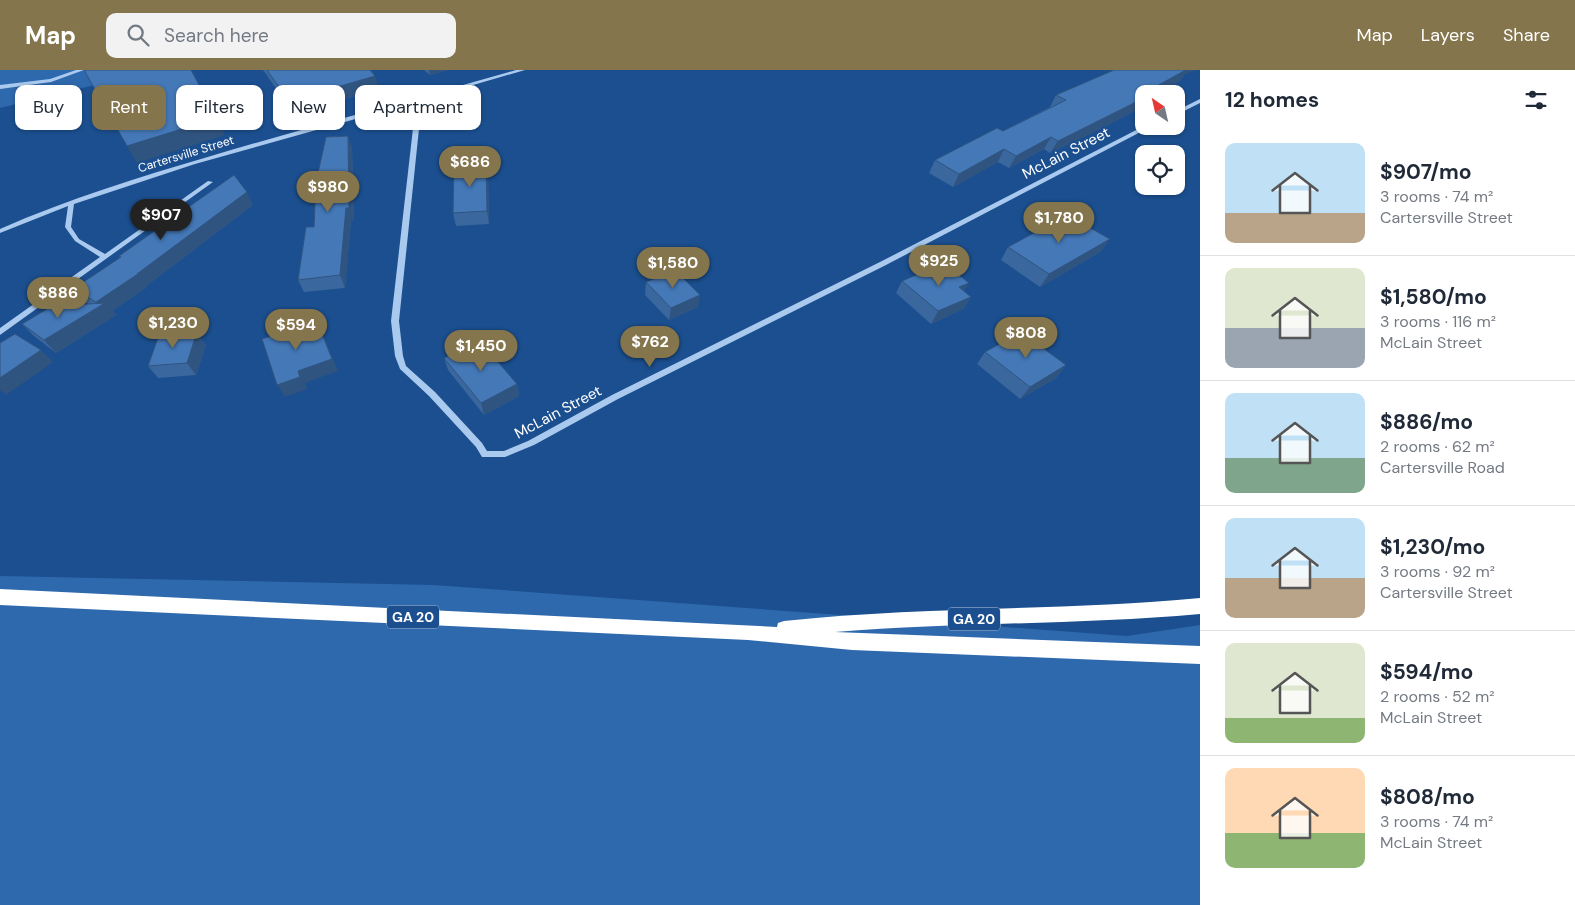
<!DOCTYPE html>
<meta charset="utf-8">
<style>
body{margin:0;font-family:"DM Sans",sans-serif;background:#f2f2f3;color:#1f2937;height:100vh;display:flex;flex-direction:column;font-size:19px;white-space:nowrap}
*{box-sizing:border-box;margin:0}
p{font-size:16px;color:#747a83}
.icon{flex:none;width:28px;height:28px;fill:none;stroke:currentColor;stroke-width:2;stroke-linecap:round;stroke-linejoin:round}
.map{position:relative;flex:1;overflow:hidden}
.panel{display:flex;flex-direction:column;background:#fff;width:375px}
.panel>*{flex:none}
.banner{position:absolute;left:15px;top:15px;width:475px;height:45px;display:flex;gap:10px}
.needle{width:32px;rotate:326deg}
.tools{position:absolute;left:1135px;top:15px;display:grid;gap:10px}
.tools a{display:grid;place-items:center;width:50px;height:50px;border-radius:10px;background:#fff;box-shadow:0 1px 4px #0004;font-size:25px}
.price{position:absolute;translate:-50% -42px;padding:0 11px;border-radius:18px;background:#84754c;color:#fff;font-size:16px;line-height:32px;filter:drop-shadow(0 1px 2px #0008)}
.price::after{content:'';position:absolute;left:50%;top:30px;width:15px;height:11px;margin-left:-8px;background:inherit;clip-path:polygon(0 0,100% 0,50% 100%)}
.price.on{background:#222;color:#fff}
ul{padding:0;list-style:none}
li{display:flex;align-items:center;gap:15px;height:125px;padding:0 25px}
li+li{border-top:1px solid #e0e1e3}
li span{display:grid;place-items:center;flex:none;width:140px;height:100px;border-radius:10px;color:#555}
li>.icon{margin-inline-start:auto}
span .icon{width:60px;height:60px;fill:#fffc;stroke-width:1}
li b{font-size:21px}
h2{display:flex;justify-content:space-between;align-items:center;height:60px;padding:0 25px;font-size:21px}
.pill{padding:0 18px;border-radius:10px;background:#fff;box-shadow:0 1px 4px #0004;font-size:18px;line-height:45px}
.pill.on{background:#84754c;color:#fff}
header{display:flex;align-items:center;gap:30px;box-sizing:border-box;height:70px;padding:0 25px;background:#84754c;color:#fff}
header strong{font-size:24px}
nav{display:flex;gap:28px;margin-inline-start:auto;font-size:18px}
.search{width:350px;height:45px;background:#f2f2f3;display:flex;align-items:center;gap:12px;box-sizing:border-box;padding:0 18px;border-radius:10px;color:#747a83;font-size:19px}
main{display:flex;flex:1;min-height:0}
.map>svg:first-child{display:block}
.green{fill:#2e69ad}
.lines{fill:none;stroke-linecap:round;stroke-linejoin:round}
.minor{fill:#a9c9ee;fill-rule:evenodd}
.highway{fill:#fff;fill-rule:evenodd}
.wall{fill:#3a679d}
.shaded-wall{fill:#305480}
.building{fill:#4478b7;stroke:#305480}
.labels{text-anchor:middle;stroke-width:4.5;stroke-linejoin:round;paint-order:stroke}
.far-street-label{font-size:12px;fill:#fff;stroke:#1b4f8f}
.shield{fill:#1b4f8f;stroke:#bbcadd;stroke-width:1}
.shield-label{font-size:14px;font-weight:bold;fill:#fff}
.street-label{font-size:15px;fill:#fff;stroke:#1b4f8f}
</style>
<header>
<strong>Map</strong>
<div class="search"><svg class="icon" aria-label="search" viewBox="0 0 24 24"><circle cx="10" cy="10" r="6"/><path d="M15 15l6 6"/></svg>Search here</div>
<nav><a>Map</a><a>Layers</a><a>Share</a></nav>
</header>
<main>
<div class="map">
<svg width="1200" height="835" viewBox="0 0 1200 835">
<rect width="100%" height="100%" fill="#1b4f8f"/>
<!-- green -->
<g class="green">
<polygon points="0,0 157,0 0,38"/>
<polygon points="0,506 434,515 1127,566 1200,555 1200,835 0,835"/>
</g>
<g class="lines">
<!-- minor -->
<g class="minor">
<polygon points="76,0 84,0 51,12 0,19 0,15 50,9"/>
<path d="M 516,0 L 525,0 L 422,30 L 399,251 L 403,286 L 406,296 L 435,322 L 482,373 L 487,381 L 504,381 L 528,371 L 612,325 L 882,191 L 1144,56 L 1152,56 L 886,195 L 618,329 L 534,375 L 505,387 L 482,387 L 476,377 L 429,326 L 400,299 L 395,286 L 391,251 L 416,32 L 195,94 L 74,134 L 71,157 L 79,169 L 105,184 L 208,111 L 213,112 L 0,265 L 0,258 L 100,187 L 75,171 L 65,157 L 68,136 L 0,163 L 0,159 C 68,129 139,107 211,86 C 312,56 415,29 516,0 Z"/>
<polygon points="1200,29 1200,33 1176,45 1176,41"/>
</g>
<!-- highway -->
<path class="highway" d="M 0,519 L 777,557 L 778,553 L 784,551 C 922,536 1062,541 1200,528 L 1200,544 C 1078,555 956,552 835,562 L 1200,576 L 1200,594 L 852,580 L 748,570 L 0,535 Z"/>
</g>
<!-- wall -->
<g class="wall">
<polygon points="263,0 370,0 379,19 294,44"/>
<polygon points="424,0 448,0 430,5"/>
<polygon points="1184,5 1180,11 1157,24 1144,24 1144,36 1096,61 1050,83 1044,79 1009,98 998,92 953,117 929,103 935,90 1003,61 1050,37 1056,25"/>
<polygon points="348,66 352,79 354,151 351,151 345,218 304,222 298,210"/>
<polygon points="488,106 489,154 456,156 453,143"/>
<polygon points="253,135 146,216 147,217 112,241 116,245 56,283 34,266 22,254 88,234 83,231 73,219 120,188 119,186"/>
<polygon points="1110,169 1100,182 1040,217 1001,190 1008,177"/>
<polygon points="902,211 971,227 963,239 931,254 896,223"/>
<polygon points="646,212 698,237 669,250 645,225"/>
<polygon points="206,275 196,305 158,308 148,296"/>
<polygon points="985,282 1066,295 1056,308 1020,329 977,294"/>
<polygon points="444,288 517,314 519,326 484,345 448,300"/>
</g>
<!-- shaded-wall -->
<g class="shaded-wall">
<polygon points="429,0 448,0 430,5"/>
<polygon points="1182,0 1196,0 1184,5 1180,11 1157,24 1149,24 1153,18"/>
<polygon points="375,6 379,19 294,44 289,31"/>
<polygon points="1144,28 1144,36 1096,61 1050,83 1058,71"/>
<polygon points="217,48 225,65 137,93 127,76"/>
<polygon points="348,66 352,79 354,151 351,151 345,218 340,205"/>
<polygon points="1051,67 1044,79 1009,98 1016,86"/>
<polygon points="1004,79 998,92 953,117 959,104"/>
<polygon points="486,93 488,106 489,154 487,141"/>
<polygon points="247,122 253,135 146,216 147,217 112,241 116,245 56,283 44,270 100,236 96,232"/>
<polygon points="1110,169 1100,182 1040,217 1049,204"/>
<polygon points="969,213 961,226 959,217"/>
<polygon points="700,225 698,237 669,250 671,238"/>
<polygon points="971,227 963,239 931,254 938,241"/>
<polygon points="317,251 338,301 305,313 307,319 285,327 277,315 298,301"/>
<polygon points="197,262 206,275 196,305 187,293"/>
<polygon points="41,280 53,292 6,325 0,320 0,308"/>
<polygon points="1066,295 1056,308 1020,329 1030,317"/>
<polygon points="517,314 519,326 484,345 481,333"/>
</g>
<!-- building -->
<g class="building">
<polygon points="84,0 191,0 217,48 127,76"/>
<polygon points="267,0 370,0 375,6 289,31"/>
<polygon points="1114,0 1186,0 1153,18 1158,20 1151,24 1144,24 1144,28 1058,71 1051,67 1016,86 1004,79 959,104 935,90 997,58 1003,61 1066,30 1056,25"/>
<polygon points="348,66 349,138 346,138 340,205 298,210 306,157 314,157 316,112 326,67"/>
<polygon points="486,93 487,141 453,143 454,95"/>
<polygon points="234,105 247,122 137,204 138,204 96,232 73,219 121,187 119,186"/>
<polygon points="1067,145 1110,169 1049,204 1008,177"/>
<polygon points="944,193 969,213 959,217 971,227 938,241 902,211"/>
<polygon points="675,200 700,225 671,238 646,212"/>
<polygon points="105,233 44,270 22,254 52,236"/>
<polygon points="317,251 332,289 298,301 300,307 277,315 262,269"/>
<polygon points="197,262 187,293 148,296 159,265"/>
<polygon points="1021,262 1066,295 1030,317 985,282"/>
<polygon points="15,264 41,280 0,308 0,273"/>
<polygon points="480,271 517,314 481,333 444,288"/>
</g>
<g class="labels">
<!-- far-street labels -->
<g class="far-street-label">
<text transform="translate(186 84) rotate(-17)" y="4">Cartersville Street</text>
</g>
<!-- shield labels -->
<g class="shield">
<rect x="387" y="535.5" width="52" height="23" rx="4"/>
<rect x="948" y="537.5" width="52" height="23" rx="4"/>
</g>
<g class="shield-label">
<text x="413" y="552">GA 20</text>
<text x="974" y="554">GA 20</text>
</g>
<!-- street labels -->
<g class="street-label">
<text transform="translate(1066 83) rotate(-27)" y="5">McLain Street</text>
<text transform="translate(558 342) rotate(-28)" y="5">McLain Street</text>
</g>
</g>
</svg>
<div class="tools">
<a><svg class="needle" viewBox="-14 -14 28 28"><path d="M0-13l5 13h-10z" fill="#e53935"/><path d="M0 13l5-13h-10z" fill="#747a83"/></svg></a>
<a><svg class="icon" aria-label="locate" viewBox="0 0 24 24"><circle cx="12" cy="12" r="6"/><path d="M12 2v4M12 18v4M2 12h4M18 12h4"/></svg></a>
</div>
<b class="price" style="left:470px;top:118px">$686</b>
<b class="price" style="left:328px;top:143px">$980</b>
<b class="price on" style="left:161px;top:171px">$907</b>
<b class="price" style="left:1059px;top:174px">$1,780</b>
<b class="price" style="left:939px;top:217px">$925</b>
<b class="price" style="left:673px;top:219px">$1,580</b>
<b class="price" style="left:58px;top:249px">$886</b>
<b class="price" style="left:173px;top:279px">$1,230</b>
<b class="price" style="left:296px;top:281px">$594</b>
<b class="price" style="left:1026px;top:289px">$808</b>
<b class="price" style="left:650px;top:298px">$762</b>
<b class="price" style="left:481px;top:302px">$1,450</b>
<div class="banner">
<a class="pill">Buy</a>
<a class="pill on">Rent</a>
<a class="pill">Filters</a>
<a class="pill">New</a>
<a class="pill">Apartment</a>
</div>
</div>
<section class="panel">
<h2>12 homes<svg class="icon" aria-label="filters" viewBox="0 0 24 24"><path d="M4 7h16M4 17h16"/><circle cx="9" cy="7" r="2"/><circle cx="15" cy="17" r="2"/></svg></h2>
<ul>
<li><span style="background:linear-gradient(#bfe0f5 70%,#b9a48a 0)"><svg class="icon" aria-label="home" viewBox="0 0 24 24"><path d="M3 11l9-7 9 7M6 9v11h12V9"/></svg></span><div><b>$907/mo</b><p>3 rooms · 74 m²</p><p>Cartersville Street</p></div></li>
<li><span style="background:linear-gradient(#dfe7d0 60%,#9aa5b1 0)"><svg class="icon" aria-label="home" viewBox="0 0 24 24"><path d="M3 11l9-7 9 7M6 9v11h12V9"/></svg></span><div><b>$1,580/mo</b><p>3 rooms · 116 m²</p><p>McLain Street</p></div></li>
<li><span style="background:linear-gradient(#bfe0f5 65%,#7fa58c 0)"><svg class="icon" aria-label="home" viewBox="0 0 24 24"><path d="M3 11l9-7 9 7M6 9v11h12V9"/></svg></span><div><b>$886/mo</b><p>2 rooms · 62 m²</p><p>Cartersville Road</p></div></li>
<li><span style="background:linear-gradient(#bfe0f5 60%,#b9a48a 0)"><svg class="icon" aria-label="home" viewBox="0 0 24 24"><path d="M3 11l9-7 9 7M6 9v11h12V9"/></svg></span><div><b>$1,230/mo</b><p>3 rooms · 92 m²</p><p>Cartersville Street</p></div></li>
<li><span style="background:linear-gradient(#dfe7d0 75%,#8fb573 0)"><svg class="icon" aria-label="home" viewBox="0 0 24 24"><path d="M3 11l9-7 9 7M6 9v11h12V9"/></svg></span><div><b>$594/mo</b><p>2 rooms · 52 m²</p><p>McLain Street</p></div></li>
<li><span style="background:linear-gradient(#ffd9b3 65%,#8fb573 0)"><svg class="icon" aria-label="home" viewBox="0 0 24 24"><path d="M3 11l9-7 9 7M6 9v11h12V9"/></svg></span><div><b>$808/mo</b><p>3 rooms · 74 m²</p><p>McLain Street</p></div></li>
</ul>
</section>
</main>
